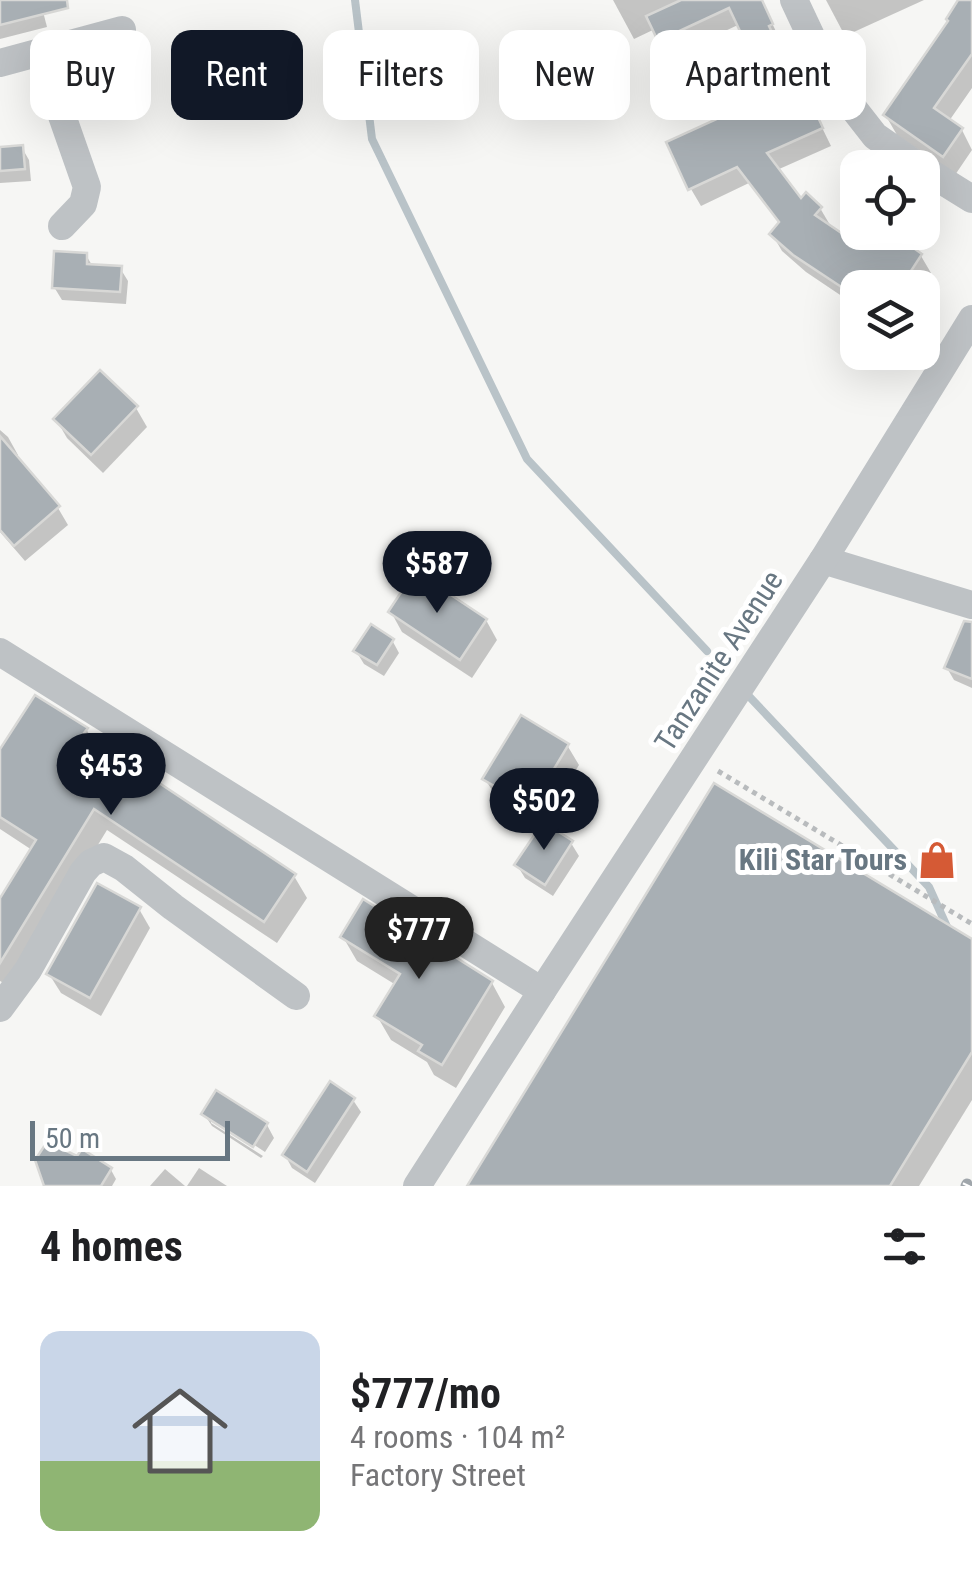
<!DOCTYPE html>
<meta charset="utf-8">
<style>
body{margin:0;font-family:"Roboto Condensed",sans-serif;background:#f2f2f2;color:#202124;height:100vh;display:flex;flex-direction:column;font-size:38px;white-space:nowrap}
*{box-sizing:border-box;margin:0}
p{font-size:32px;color:#757577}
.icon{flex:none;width:55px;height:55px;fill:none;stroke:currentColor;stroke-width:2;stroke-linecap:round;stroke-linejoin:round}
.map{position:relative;height:1186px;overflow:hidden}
.details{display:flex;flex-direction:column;background:#fff;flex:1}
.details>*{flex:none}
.top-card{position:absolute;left:30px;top:30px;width:912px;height:90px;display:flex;gap:20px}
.buttons{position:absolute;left:840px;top:150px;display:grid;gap:20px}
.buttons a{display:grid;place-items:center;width:100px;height:100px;border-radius:20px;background:#fff;box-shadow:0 10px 40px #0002;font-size:50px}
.scale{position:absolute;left:30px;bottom:25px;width:200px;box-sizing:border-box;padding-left:10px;border:5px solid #687782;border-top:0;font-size:28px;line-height:35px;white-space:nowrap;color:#687782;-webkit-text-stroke:8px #fff;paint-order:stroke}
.price{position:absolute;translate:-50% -85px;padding:0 22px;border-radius:35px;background:#111827;color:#fff;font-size:32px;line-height:65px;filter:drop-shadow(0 2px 5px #0008)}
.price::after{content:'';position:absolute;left:50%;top:60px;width:30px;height:22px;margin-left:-15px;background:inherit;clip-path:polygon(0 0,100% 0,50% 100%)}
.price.active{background:#222;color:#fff}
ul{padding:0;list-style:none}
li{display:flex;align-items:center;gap:30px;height:250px;padding:0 40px}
li span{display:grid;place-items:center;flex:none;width:280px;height:200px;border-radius:20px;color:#555}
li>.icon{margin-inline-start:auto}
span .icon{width:120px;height:120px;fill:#fffc;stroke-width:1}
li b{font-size:42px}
h2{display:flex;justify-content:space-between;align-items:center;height:120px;padding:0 40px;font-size:42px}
.pill{padding:0 35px;border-radius:20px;background:#fff;box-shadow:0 10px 40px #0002;font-size:35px;line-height:90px}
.pill.active{background:#111827;color:#fff}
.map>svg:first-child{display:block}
.shadow{fill:#0003}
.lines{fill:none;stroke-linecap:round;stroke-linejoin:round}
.stream{stroke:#b9c3c8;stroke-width:8}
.building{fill:#a8afb4;stroke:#d8d8d6;stroke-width:2.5}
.path{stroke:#b8bbbd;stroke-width:5;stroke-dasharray:5 5;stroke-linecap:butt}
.minor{stroke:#bec2c5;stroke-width:28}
.rail-casing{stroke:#a0a6ab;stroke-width:11}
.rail{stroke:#fff;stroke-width:8;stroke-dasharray:22;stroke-linecap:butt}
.labels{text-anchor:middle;stroke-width:10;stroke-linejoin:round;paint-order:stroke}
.street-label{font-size:30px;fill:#687782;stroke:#fff}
.poi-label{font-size:30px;font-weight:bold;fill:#687782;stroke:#fff;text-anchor:end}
</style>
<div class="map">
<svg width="972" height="1186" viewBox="0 0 972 1186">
<rect width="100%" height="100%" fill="#f6f6f4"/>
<!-- shadow -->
<g class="shadow">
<polygon points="0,0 40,0 47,27 0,39"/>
<polygon points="613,0 761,0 781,42 776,44 796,85 809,101 831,146 777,170 801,201 820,208 830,225 828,228 863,251 921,256 931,273 921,288 858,288 858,307 806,272 782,251 772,234 780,224 749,183 701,206 691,189 756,104 759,64 740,24 670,57 655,29 634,39"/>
<polygon points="826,0 924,0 845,36"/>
<polygon points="961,0 972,0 972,88 949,121 962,130 972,150 955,175 897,135 886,116 950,22"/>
<polygon points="22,148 29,160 31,181 0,183 0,149"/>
<polygon points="86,255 93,267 120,268 128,281 126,304 62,300 54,287"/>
<polygon points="136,408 147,427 103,473 67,438 56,419"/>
<polygon points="0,430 8,437 18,455 15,458 58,508 68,525 25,561 0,532"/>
<polygon points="391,612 486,620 497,640 472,678 402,632"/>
<polygon points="972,627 972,688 954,680 947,668"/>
<polygon points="392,640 399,653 384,676 364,664 356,651"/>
<polygon points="86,729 94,742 294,876 307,898 277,943 107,830 11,987 0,981 0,901 32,850 0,829 0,753"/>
<polygon points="567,745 579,765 542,825 571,843 579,856 553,896 525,878 517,865 543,826 497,798 485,779"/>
<polygon points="139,909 150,928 101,1016 61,993 49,974"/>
<polygon points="343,937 492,983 505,1007 456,1088 434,1075 427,1062 391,1040 377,1016 396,985 357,961"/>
<polygon points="972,942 972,1100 919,1186 470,1186"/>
<polygon points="353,1100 361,1112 315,1183 292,1168 285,1155"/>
<polygon points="204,1114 267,1125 274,1138 265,1152 211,1117 211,1123 263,1156 261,1158 212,1126"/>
<polygon points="199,1168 227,1186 187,1186"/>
<polygon points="165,1169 185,1186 150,1186"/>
<polygon points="111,1170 116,1179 112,1186 46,1186"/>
</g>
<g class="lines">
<!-- stream -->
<g class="stream">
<polyline points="355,0 372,139 527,459 707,651"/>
<polyline points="744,691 929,887 948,929"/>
</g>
</g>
<!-- building -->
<g class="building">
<polygon points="0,0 67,0 68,8 0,25"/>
<polygon points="681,0 762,0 773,24 769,26 796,82 801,80 823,128 767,153 801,198 806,192 822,207 815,215 862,247 872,232 891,232 922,254 900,288 858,288 858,298 793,255 769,234 779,222 737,167 688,190 666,142 752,103 737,72 755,63 729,8 658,41 646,16"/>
<polygon points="958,0 972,0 972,54 934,108 963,128 943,157 883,115 948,21 946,19"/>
<polygon points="23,145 25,169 0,171 0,147"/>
<polygon points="54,251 87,253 87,264 122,266 120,292 52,288"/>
<polygon points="100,370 138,406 91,455 53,419"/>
<polygon points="0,436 60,506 14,546 0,530"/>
<polygon points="415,571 487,619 460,660 388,612"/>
<polygon points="964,621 972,622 972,679 944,668"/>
<polygon points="371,624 394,639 377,665 353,651"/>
<polygon points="35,695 88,728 84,733 296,874 264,922 94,809 0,963 0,898 36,840 0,817 0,749"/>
<polygon points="521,715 569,744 531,807 482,779"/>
<polygon points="714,783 972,939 972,1052 890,1186 467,1186"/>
<polygon points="543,822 573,841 545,885 514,865"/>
<polygon points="97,883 141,907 90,998 46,974"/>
<polygon points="363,899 493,981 442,1065 418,1051 422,1045 374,1016 400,974 340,937"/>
<polygon points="330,1081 355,1098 307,1172 282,1155"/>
<polygon points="216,1090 268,1123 253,1147 201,1114"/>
<polygon points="47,1142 77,1156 82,1149 112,1168 101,1186 44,1186 35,1160"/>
</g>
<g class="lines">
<!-- path -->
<polyline class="path" points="718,771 972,924"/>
<!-- minor -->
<g class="minor">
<polyline points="794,0 832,81 875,136 921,168"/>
<polyline points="40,53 87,187 83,204 62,226"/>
<polyline points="0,63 122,30"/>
<polyline points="922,168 972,199"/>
<polyline points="823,560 972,605"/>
<polyline points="0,652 542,991"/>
<polyline points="0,1008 28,970 83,872 91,863 104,857 124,868 173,907 296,996"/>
<polyline points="417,1186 542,991 823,560 972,319"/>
</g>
<!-- rail casing -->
<g class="rail-casing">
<polyline id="rail" points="966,1186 967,1184"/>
</g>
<!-- rail -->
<use href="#rail" class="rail"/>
</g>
<!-- icons -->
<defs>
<g id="shop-bare" transform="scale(3)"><path d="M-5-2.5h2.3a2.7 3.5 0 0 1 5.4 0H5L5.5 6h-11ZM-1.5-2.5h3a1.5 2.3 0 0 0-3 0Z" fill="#d55a35" stroke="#fff" stroke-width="2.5" paint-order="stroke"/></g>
</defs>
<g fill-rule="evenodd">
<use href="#shop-bare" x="937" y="860"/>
</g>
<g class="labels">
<!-- street labels -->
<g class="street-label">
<text transform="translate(719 661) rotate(-57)" y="10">Tanzanite Avenue</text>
</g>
<!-- poi labels -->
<g class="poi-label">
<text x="907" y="870">Kili Star Tours</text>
</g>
</g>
</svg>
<div class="buttons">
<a><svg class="icon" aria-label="locate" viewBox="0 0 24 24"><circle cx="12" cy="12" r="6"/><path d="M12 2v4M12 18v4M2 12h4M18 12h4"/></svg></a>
<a><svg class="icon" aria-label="layers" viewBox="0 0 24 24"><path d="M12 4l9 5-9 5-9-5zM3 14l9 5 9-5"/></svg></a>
</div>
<div class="scale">50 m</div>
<b class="price" style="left:437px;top:616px">$587</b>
<b class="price" style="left:111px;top:818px">$453</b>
<b class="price" style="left:544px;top:853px">$502</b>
<b class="price active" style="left:419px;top:982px">$777</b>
<div class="top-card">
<a class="pill">Buy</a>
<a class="pill active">Rent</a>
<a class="pill">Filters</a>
<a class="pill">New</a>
<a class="pill">Apartment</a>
</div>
</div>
<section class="details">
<h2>4 homes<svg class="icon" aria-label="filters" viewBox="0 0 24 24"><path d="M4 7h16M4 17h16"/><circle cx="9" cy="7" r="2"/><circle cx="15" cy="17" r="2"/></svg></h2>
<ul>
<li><span style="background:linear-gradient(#c9d6e8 65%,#8fb573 0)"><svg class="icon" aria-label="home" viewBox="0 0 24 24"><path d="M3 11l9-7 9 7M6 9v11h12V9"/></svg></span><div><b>$777/mo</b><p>4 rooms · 104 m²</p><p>Factory Street</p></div></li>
</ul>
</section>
